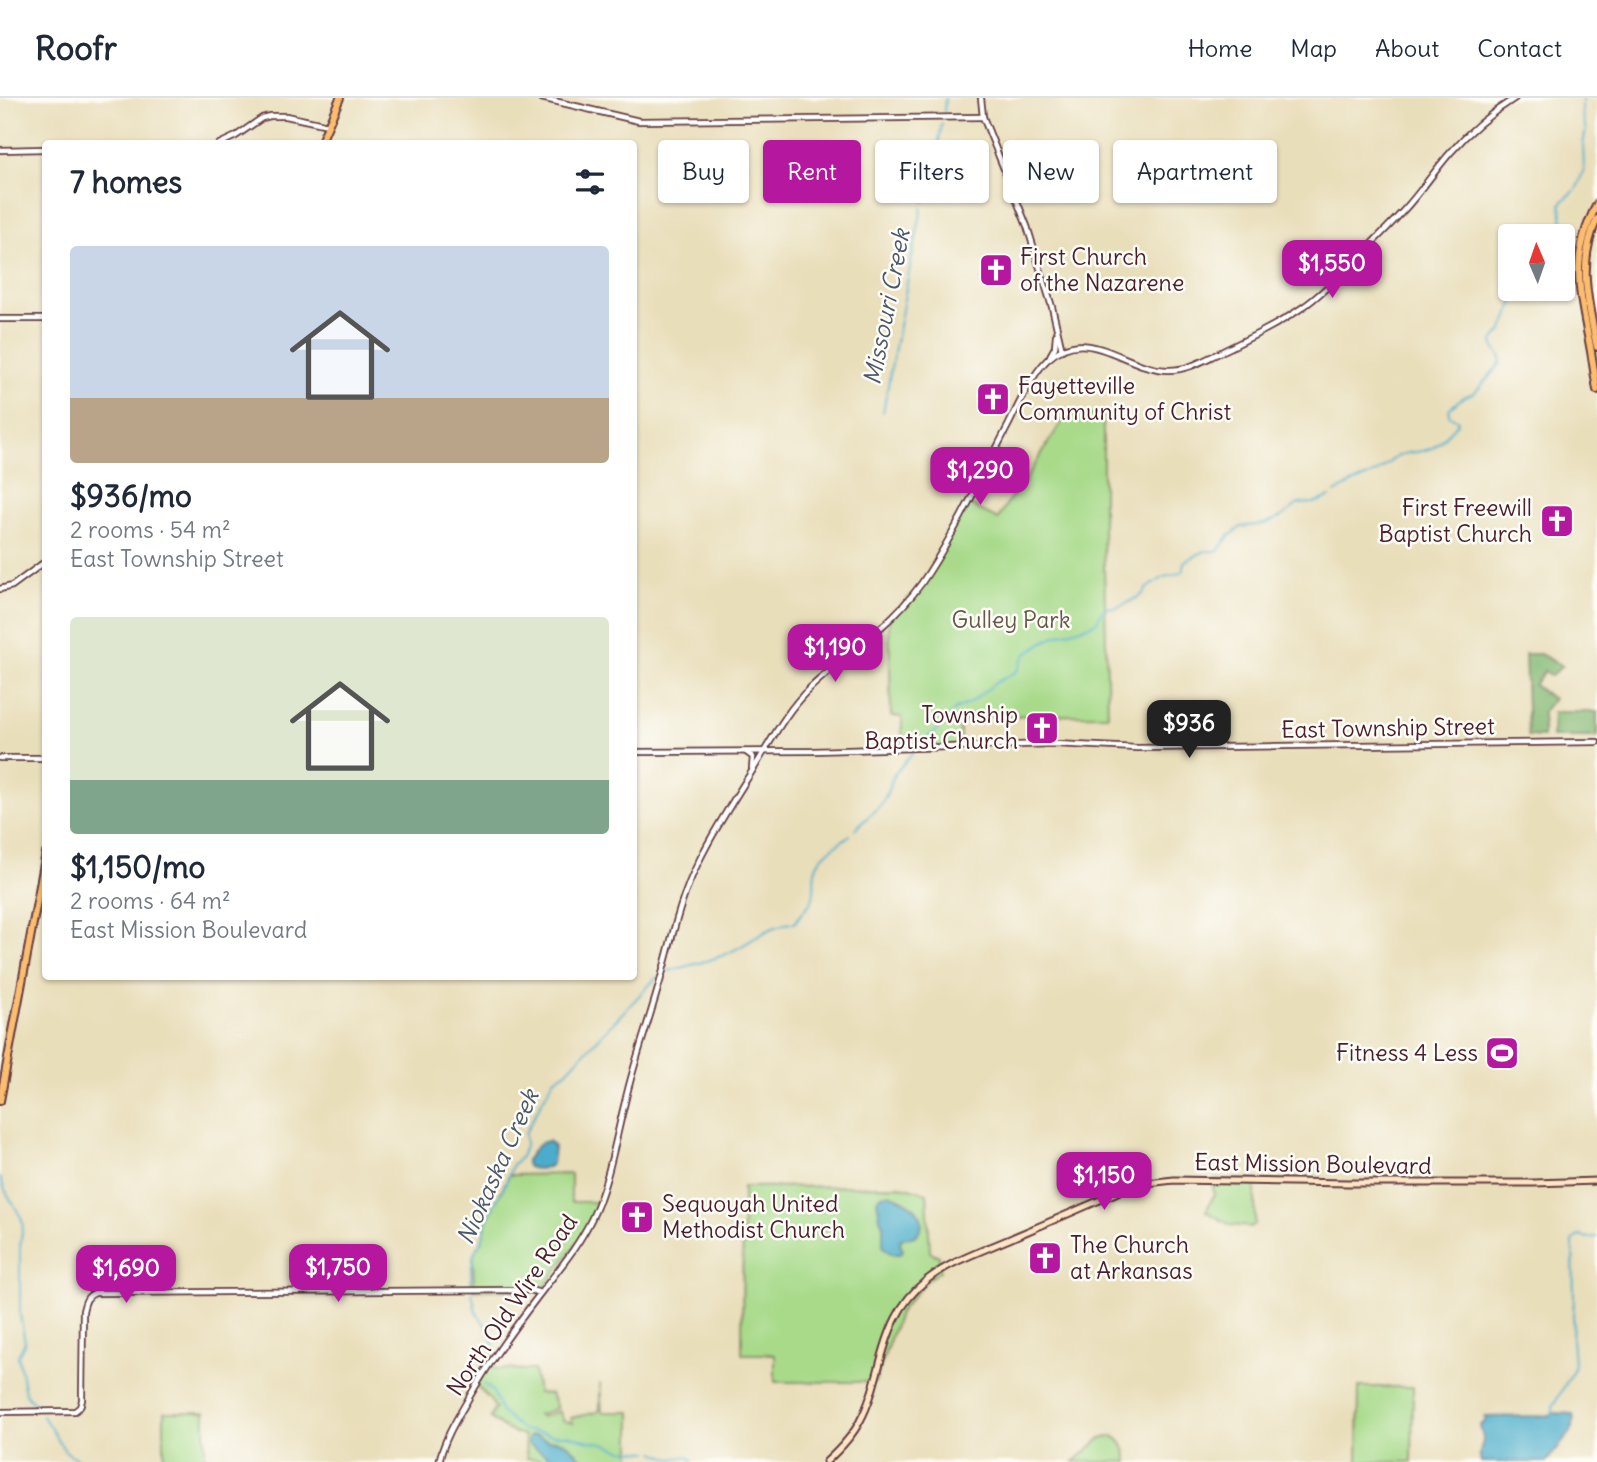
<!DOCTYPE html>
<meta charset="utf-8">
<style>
body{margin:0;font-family:Delius,sans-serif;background:#f6f6f7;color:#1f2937;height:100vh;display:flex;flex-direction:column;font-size:26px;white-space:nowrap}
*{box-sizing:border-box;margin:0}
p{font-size:23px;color:#747a83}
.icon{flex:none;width:38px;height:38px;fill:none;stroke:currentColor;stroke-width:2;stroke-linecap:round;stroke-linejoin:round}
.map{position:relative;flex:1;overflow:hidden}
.drawer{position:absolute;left:42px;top:42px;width:595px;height:840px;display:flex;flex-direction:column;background:#fff;border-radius:7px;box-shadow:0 2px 5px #0004}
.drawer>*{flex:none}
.guide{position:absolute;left:658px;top:42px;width:665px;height:63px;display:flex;gap:14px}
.needle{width:46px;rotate:358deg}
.buttons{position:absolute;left:1498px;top:126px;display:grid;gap:14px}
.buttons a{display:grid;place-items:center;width:77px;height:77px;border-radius:7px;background:#fff;box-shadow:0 2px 5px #0004;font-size:35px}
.price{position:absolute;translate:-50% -60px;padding:0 16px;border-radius:14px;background:#b5179e;color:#fff;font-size:23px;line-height:46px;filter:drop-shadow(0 2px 4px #0008)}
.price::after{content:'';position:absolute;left:50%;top:42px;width:21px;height:16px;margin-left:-10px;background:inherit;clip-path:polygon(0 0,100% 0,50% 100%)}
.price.active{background:#222;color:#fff}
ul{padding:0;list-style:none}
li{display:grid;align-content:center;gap:14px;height:371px;padding:0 28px}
li span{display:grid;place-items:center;height:217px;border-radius:7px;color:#555}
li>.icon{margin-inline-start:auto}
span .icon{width:126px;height:126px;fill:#fffc;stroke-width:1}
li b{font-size:30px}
h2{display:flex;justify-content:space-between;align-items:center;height:84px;padding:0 28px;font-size:30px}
.pill{padding:0 24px;border-radius:7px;background:#fff;box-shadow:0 2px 5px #0004;font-size:24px;line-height:63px}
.pill.active{background:#b5179e;color:#fff}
header{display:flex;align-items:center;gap:42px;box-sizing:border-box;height:98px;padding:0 35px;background:#fff;border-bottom:2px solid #e0e1e3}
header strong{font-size:33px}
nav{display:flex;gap:38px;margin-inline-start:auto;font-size:24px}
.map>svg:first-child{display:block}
.green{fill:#a8da8a;stroke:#797c5a;stroke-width:2}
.forest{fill:#86ba76;stroke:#686c50;stroke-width:2}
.water{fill:#4cadcb;stroke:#4b667b;stroke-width:2}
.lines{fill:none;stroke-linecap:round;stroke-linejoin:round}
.stream{stroke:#4cadcb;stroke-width:2}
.tertiary-casing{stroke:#623c40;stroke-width:8}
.secondary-casing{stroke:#623c40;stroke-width:9}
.primary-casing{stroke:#623c40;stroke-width:10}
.tertiary{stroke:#fff;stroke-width:4.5}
.secondary{stroke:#fee5c5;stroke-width:5}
.primary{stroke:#fcbd6f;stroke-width:6}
.labels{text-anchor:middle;stroke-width:5;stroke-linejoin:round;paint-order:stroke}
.poi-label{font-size:23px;fill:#4a1f2b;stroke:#fdfcf7;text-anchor:start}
.park-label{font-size:23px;fill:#665748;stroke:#fdfcf7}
.street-label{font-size:23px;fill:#4a1f2b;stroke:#fdfcf7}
.water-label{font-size:24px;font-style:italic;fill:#4b586b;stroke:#fdfcf7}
</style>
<header>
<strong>Roofr</strong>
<nav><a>Home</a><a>Map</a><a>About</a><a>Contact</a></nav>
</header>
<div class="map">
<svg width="1597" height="1364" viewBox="0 0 1597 1364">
<rect width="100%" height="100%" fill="#fdfcf7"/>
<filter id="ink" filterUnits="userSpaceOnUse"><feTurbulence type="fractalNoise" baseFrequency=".0143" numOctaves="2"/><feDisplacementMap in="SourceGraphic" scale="14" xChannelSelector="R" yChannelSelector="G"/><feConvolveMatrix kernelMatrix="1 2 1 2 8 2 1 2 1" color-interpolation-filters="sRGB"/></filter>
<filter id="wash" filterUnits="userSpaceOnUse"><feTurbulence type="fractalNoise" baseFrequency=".00686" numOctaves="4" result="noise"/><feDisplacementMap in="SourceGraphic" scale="28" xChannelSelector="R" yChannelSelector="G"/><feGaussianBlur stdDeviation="1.57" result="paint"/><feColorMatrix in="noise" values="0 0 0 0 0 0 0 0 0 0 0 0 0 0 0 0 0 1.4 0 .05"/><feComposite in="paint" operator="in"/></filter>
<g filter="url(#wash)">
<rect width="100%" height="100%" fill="#e9deba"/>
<!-- green -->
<g class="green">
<polygon points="1066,317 1103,317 1103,433 1108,617 970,618 960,628 960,648 902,651 902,619 891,618 889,522 921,487 968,406 998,421 1009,402 1022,387"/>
<polygon points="571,1076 571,1104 599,1104 585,1134 540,1195 531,1192 474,1192 473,1159 476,1151 482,1142 487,1122 509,1077"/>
<polygon points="1213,1082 1255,1083 1255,1126 1251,1129 1231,1127 1206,1113 1214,1097"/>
<polygon points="901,1088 927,1095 930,1154 939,1158 940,1173 928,1181 900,1213 875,1284 775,1284 775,1256 742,1256 743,1089"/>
<polygon points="488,1267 497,1271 534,1272 538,1295 551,1296 557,1310 538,1317 541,1319 559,1313 564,1323 573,1325 571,1320 598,1314 600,1310 600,1285 602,1314 631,1314 631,1364 609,1362 608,1364 544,1364 539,1361 527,1360 524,1338 505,1331 490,1320 495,1310 491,1303 476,1287"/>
<polygon points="1359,1289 1413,1289 1412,1364 1358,1364"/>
<rect x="164" y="1314" width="41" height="50"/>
<path d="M 1113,1338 C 1124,1343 1126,1353 1128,1364 L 1074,1364 L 1100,1341 Z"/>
</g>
<!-- forest -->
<g class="forest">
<polygon points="1525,556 1540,556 1562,568 1551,578 1544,573 1534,587 1553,601 1543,614 1543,639 1528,638"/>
<polygon points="1553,614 1597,614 1597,639 1552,639"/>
</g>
<!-- water -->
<g class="water">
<path d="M 548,1043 L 554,1049 L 552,1066 C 547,1071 534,1072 528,1069 L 526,1066 L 526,1062 C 534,1054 535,1045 548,1043 Z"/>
<path d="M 887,1096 C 902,1098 934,1117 917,1136 C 912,1141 907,1138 901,1141 L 900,1147 L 903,1152 L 900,1156 L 892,1156 L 883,1149 L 883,1127 L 880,1120 L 877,1102 L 882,1097 Z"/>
<path d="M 1553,1315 L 1573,1316 C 1579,1331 1555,1352 1546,1364 L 1481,1364 C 1478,1355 1481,1351 1483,1343 C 1484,1337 1480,1333 1480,1327 L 1485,1324 L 1485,1319 L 1539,1318 L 1550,1317 Z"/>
<path d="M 533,1337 C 537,1337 540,1339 544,1341 C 550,1344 549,1342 556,1342 C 566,1343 579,1355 583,1364 C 561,1364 545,1358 528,1345 L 529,1338 Z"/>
</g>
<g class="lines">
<!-- stream -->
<g class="stream">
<polyline points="944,14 945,0"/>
<polyline points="924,104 935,67 942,25"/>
<polyline points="1559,138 1563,127 1561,105 1577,90 1584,71 1583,46 1586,32 1582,16 1582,0"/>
<polyline points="883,314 909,174 922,110"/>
<path d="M 1335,395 C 1349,385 1365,381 1379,373 C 1387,368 1390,361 1401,357 C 1411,353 1422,355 1432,350 C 1441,345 1448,334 1456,327 L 1458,323 L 1449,317 L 1449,311 L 1463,299 L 1474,295 L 1478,291 L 1500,266 L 1501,259 L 1494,250 L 1493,243 L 1503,232 L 1512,208 L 1522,191"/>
<polyline points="921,645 944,626 954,612 970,605 995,585 1017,573 1025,557 1040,546 1055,538 1091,527 1097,523 1101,514 1106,510 1117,509 1127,505 1142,497 1147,490 1164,479 1178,476 1184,472 1184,464 1187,462 1205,453 1218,453 1228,439 1241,429 1264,426 1281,419 1298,406 1314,405 1330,399"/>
<polyline points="855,731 881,707 884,702 894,677 913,654"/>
<path d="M 668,873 C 685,869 709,863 726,856 C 749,847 769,825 795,825 C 799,816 807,811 812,802 C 816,793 813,783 815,773 C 818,756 838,747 850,737"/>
<polyline points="0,1080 5,1092 21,1119 23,1126 20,1149 20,1217 25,1244 18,1258 25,1295 39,1311"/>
<polyline points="471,1190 471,1172 475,1153 482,1142 487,1122 498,1099 502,1094 513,1066 521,1059 525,1048 525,1035 552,985 554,981 565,975 657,879"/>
<polyline points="472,1195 476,1214 490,1233 494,1249 481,1269 481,1273"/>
<polyline points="484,1286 493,1294 501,1314 519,1329 526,1333 535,1333 552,1337 568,1337 589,1343 603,1345 622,1352 649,1354"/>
<polyline points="1553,1316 1553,1308 1573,1273 1574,1266 1572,1240 1574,1201 1573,1145 1574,1141 1579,1138 1588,1140 1597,1139"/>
<polyline points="42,1317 65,1353 81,1364"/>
<polyline points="654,1354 672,1361 688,1358 693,1364"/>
</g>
</g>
</g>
<g filter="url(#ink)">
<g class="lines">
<!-- tertiary casing -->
<g class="tertiary-casing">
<g id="tertiary">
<polyline points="541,0 639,23 983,19"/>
<polyline points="981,0 983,19 1027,128 1052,209 1062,252"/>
<polyline points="219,46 236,38 262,20 270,18 286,18 328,27"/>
<polyline points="0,52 46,51"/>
<polyline points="0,221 46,221"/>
<polyline points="1050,258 1055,249 1056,237"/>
<polyline points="0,491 12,488 46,463"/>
<polyline points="634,654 813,653 1055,646 1137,650 1597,644"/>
<polyline points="746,654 753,659 752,670"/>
<polyline points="0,660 46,660"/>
<path d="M 0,1314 L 75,1313 L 80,1309 L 82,1302 L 83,1213 C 85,1205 86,1198 95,1195 L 531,1192 L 540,1195"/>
<path d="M 439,1364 C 444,1342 455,1324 466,1305 C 487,1267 513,1231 539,1197 C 558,1172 578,1149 592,1120 C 609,1084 615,1043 625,1004 C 634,964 648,926 659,887 C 671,845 679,802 699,763 C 715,730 736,698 756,667 C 772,641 787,612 809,591 C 850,552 899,523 929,474 C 959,427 983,376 1009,326 C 1019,306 1031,278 1047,262 C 1088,224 1125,272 1169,272 C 1186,272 1199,265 1213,258 C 1243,243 1275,229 1303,209 C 1318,199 1332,185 1345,172 C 1365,152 1385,133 1404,112 C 1421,94 1434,73 1451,54 C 1469,33 1491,15 1515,0"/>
</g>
</g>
<!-- secondary casing -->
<g class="secondary-casing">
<path id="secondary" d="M 826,1364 C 839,1352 852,1339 860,1323 C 877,1292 879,1254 895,1222 C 902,1207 914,1192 928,1181 C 953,1162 985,1152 1014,1139 C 1052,1123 1089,1107 1127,1090 L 1147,1085 L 1174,1082 L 1348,1085 L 1534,1085 L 1597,1083"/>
</g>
<!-- primary casing -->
<g class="primary-casing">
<g id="primary">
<polyline points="320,46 340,0"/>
<path d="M 1597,106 C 1571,156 1578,186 1588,238 C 1592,256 1594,274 1597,292"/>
<path d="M 1597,121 C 1577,166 1588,203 1597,249"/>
<polyline points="0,1003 46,755"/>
</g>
</g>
<!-- tertiary -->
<use href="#tertiary" class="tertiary"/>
<!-- secondary -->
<use href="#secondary" class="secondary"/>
<!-- primary -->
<use href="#primary" class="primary"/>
</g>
</g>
<!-- icons -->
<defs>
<g id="church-square" transform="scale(1.75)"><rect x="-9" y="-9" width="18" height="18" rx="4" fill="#b5179e" stroke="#fdfcf7"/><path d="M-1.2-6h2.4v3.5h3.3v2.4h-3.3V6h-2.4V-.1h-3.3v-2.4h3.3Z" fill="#fff"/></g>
<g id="stadium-square" transform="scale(1.75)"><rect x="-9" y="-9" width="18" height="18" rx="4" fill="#b5179e" stroke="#fdfcf7"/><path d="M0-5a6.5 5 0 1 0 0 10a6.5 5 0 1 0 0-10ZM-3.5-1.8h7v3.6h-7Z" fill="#fff"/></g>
</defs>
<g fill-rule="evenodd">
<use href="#church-square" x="996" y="172"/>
<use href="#church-square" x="993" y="301"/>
<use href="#church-square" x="1557" y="423"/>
<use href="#church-square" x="1042" y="630"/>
<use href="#stadium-square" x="1502" y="955"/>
<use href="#church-square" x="637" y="1119"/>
<use href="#church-square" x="1045" y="1160"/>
</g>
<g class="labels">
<!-- poi labels -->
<g class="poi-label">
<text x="1020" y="167">First Church<tspan x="1020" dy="26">of the Nazarene</tspan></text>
<text x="1018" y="296">Fayetteville<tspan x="1018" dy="26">Community of Christ</tspan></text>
<text x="1532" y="418" text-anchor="end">First Freewill<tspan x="1532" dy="26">Baptist Church</tspan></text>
<text x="1018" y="625" text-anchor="end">Township<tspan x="1018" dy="26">Baptist Church</tspan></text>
<text x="1478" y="963" text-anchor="end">Fitness 4 Less</text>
<text x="662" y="1114">Sequoyah United<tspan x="662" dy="26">Methodist Church</tspan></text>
<text x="1070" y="1155">The Church<tspan x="1070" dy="26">at Arkansas</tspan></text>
</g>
<!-- park labels -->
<g class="park-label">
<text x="1011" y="530">Gulley Park</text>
</g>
<!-- street labels -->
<g class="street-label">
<text transform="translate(1388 630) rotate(-1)" y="8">East Township Street</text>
<text transform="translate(1313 1066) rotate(1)" y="8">East Mission Boulevard</text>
<text transform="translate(512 1207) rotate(-56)" y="8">North Old Wire Road</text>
</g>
<!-- water labels -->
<g class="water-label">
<text transform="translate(887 209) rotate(-79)" y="8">Missouri Creek</text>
<text transform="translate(498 1069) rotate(-66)" y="8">Niokaska Creek</text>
</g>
</g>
</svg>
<div class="buttons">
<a><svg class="needle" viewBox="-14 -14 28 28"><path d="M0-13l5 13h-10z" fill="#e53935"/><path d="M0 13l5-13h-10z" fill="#747a83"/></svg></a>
</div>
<b class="price" style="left:1332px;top:202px">$1,550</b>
<b class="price" style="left:980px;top:409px">$1,290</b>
<b class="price" style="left:835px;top:586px">$1,190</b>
<b class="price active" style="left:1189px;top:662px">$936</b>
<b class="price" style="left:1104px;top:1114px">$1,150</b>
<b class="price" style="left:338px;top:1206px">$1,750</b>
<b class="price" style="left:126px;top:1207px">$1,690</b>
<div class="guide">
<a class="pill">Buy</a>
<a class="pill active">Rent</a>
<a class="pill">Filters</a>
<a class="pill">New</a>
<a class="pill">Apartment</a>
</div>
<section class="drawer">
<h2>7 homes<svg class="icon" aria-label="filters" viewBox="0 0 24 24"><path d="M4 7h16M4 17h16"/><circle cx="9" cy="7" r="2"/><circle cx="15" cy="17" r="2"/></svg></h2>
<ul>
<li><span style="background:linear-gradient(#c9d6e8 70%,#b9a48a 0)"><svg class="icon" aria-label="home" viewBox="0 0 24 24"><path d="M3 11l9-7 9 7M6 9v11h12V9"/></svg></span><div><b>$936/mo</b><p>2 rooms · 54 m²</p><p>East Township Street</p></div></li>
<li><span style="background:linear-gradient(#dfe7d0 75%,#7fa58c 0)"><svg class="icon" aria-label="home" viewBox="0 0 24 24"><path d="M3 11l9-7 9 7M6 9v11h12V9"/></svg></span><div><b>$1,150/mo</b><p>2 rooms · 64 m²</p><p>East Mission Boulevard</p></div></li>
</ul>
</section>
</div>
